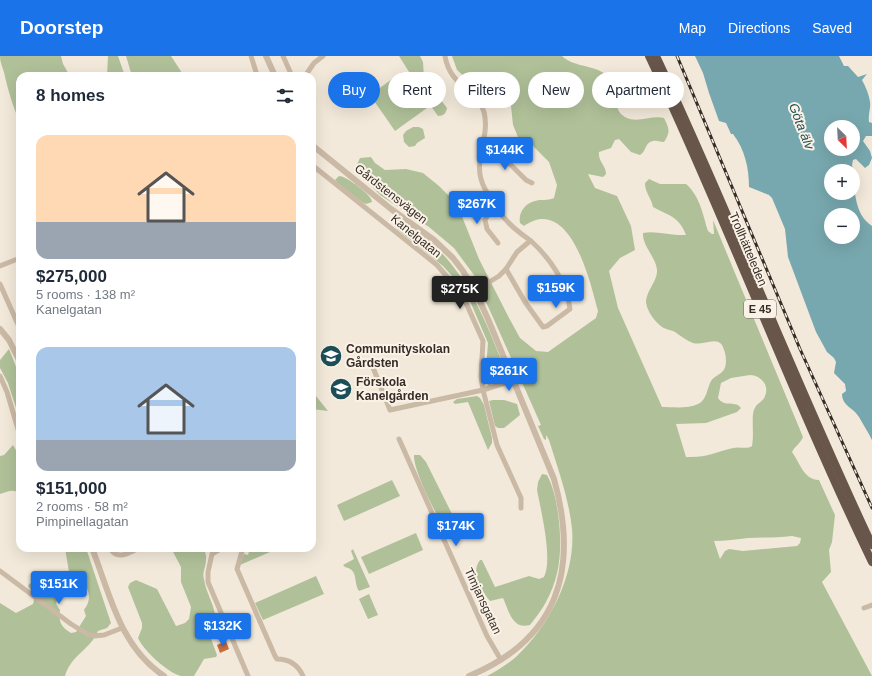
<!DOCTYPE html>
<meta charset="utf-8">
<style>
body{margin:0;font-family:Helvetica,sans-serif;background:#f6f6f7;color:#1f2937;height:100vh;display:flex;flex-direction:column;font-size:15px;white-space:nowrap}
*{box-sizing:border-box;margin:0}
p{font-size:13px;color:#747a83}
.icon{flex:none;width:22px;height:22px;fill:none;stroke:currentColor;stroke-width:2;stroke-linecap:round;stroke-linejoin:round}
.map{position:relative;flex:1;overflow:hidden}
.side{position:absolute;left:16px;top:16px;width:300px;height:480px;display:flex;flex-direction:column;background:#fff;border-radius:12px;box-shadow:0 4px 16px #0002}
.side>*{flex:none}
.guide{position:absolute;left:328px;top:16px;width:380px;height:36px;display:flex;gap:8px}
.needle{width:26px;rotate:156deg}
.controls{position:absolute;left:824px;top:64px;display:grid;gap:8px}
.controls a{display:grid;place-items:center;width:36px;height:36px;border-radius:50%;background:#fff;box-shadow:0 4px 16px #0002;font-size:20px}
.price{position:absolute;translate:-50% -34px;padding:0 9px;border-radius:4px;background:#1a73e8;color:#fff;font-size:13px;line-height:26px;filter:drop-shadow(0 1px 2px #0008)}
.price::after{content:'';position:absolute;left:50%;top:24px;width:12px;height:9px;margin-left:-6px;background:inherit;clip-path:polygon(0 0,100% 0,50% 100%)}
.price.on{background:#222;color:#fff}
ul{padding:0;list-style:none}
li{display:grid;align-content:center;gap:8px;height:212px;padding:0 20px}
li span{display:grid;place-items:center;height:124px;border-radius:12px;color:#555}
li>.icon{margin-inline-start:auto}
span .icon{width:72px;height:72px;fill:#fffc;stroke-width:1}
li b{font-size:17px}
h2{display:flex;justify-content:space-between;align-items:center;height:48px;padding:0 20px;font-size:17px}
.chip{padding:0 14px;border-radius:18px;background:#fff;box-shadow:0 4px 16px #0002;font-size:14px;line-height:36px}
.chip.on{background:#1a73e8;color:#fff}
header{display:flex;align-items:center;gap:24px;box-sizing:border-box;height:56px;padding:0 20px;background:#1a73e8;color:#fff}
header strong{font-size:19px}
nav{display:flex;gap:22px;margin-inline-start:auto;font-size:14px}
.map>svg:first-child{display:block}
.green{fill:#b0c199;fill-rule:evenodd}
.water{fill:#78a8af;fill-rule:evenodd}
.building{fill:#c86e41}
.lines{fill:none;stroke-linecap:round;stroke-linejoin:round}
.minor{stroke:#cab9a5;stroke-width:5}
.tertiary{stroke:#cab9a5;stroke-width:6}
.trunk{stroke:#68564a;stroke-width:8}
.rail-casing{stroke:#362d27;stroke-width:3}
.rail{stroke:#faf2e6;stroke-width:1.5;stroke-dasharray:4.5;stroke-linecap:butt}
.labels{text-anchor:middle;stroke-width:4;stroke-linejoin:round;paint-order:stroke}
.shield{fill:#faf2e6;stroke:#716860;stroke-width:1}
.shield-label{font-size:11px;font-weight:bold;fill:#362d27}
.street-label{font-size:12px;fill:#362d27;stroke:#faf2e6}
.poi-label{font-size:12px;font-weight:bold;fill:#362d27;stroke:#faf2e6;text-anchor:start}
.water-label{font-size:13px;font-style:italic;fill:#1c4e58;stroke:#faf2e6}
</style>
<header>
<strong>Doorstep</strong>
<nav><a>Map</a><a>Directions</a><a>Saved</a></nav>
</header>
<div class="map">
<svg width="872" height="620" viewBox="0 0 872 620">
<rect width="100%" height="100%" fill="#f2e9da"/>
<!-- green -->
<g class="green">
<path d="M 0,0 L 61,0 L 63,8 L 70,20 L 20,20 L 20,66 C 13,51 9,37 5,21 C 4,13 0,8 0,0 Z"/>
<polygon points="108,0 118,0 125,20 107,20"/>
<polygon points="126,0 171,0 184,20 132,20"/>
<path d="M 399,0 L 420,0 L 423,6 L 424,22 L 447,52 C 446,57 444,60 438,60 L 428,46 Z"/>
<path d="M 452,0 L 562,0 C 572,10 590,9 602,16 C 607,19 612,25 616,29 C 622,37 609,54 627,62 C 638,67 652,59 664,62 C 669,72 671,76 664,86 C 660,86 657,84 653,85 C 645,86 646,96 640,99 L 631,96 L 619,83 L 615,84 L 611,92 L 599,96 C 598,106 606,109 606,118 L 603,121 L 588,118 L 595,132 L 617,140 L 631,170 L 635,194 L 620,202 L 609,215 L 618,252 L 662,351 C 673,351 688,353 698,348 C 707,344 707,332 711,325 C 714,320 720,319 723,315 C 728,309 726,296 722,289 C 716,280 702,290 693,287 C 687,285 681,280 675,276 C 671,274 668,274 664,272 C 656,268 646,254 646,245 C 647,234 658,224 657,214 C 656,201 642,190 643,177 C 654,174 673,180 686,179 C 679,160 669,160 653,151 C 651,141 645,137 645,127 L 649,123 L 660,128 L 686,128 C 700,140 703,159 708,175 L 712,178 L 714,178 L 713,164 L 803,381 C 800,388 795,390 792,396 C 800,407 804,424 819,424 L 835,459 L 832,486 L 829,494 L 831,516 L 822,526 L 872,620 L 487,620 C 498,614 508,608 517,600 C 550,569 576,518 572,473 C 569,443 558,413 549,384 L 546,379 L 546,384 L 544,383 L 538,370 L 541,369 L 474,219 L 454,192 L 429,171 L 380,139 L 355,113 L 360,102 L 371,101 L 375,107 L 385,114 L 406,113 L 423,117 L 439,130 L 457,148 L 479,203 L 508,260 L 520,282 L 536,295 L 548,296 L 596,262 L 598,255 C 591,230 576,161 541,163 C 536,163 528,167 524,170 L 520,167 C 518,157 525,147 535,145 C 541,143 547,145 554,142 L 557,129 L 549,106 L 532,89 L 518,81 L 513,69 L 511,50 L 501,40 L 485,34 L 467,23 L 457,14 ZM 750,319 C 760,319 770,329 765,340 C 762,348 755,346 753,358 C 752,369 754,379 752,390 C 746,394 740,390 733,392 C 715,396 707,402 686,401 L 676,368 L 706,367 L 737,356 L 741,352 L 738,349 C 730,346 723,350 718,342 L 721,327 L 731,322 ZM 792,480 L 801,482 L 800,487 L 797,490 L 743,495 L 729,493 L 725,495 L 720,503 L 714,485 C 725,485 737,483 748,482 C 763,481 778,482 792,480 Z"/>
<polygon points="402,16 427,52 395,75 370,39"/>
<polygon points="413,71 419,71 423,73 425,82 417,87 415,90 409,91 404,86 403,79 406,75"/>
<path d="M 339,120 C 346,120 372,139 372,146 L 366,148 L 362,146 L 340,129 L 335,124 Z"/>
<path d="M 398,163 C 459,196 482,255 506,316 L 506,320 L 501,325 L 489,329 L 485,326 L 488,287 L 470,245 L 462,231 L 443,210 L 397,173 L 394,169 Z"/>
<polygon points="9,293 20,321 20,364 8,327 0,312 0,304"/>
<polygon points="312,335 328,355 312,353"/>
<polygon points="477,340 480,342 484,349 492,382 492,387 488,394 468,346 455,348 453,346 457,343"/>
<polygon points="493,344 504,344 517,348 520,359 504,372 498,372 495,370 489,345"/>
<path d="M 13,389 L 20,401 L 20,438 C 14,432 7,436 0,438 L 0,400 L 4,399 Z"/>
<path d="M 414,399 L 420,399 L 426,406 L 458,470 L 460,478 L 458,480 L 452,481 C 440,469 413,415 414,399 Z"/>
<path d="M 542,418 L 547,419 C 553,430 556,444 558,457 C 562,488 562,517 546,546 C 542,554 536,561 530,569 C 512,574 509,555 503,542 L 490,545 C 482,535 470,517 480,504 L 482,504 L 495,531 L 529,520 L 539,523 L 544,521 C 553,503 541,455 537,434 L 538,426 Z"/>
<polygon points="392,424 400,440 344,465 337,449"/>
<polygon points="416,477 423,494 369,518 361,501"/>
<path d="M 65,492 L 86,492 L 111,567 L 107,572 L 98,575 C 90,594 71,599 65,620 L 0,620 L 0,547 L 16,557 L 33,548 L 35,539 L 28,530 L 30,527 L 36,533 L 50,530 L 69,516 ZM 83,523 C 88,535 93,542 84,554 L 86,560 L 76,576 L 71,577 C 61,571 58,565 60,554 L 56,548 L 62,530 L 74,524 Z"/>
<path d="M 171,492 L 204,492 C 205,496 207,501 206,504 C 206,511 202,516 204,523 C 207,544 224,559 210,580 L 217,599 L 216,601 L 204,603 L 194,620 C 190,620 185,620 181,620 C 168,617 143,594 138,582 L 142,572 L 142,567 L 128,531 L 130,527 L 136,524 L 157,533 L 176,570 L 185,567 L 189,563 L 191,551 L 181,526 L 181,511 Z"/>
<polygon points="250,492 279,492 240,509 244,498 248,499"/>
<path d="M 353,493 L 370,531 L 359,535 C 353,526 359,514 345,511 L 343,509 L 354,503 L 351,495 Z"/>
<polygon points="316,520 324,538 263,564 255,547"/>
<polygon points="369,538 378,559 368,563 359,543"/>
</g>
<!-- water -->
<path class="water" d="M 695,0 L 839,0 L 844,10 L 848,10 L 858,21 L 867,18 L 862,24 C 866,31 869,39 870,46 C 871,52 868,58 869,66 L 872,67 L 872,80 L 866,80 L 863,85 L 870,95 L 872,102 L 869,109 L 865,112 L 856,103 L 853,104 L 852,109 L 853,115 L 831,115 L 831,137 L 853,137 L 853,115 C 855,135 854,158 872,170 L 872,384 C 868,376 863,368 859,361 C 854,352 842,350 842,338 L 846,335 L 845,328 L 834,317 L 836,306 L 834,302 L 827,296 L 816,276 L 788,201 L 785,173 L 772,142 L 769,139 L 749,131 C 749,112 745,94 733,78 L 731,78 L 726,67 L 719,65 L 709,37 L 703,17 ZM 831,71 L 853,71 L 853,93 L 831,93 ZM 831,159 L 853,159 L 853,181 L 831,181 Z"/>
<!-- building -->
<polygon class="building" points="226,585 229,593 220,597 217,589"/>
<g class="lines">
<!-- minor -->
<g class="minor">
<polyline points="251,0 257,19"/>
<polyline points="283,0 292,20"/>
<path d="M 445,0 C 450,31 476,31 484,56 C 491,83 470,106 485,133 C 492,144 499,157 508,166 C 515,174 523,179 531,185 C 550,202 567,227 570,253 L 547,270 L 543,271 L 525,246 L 506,213"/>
<polyline points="305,20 314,7 323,0"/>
<polyline points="482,93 509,107 526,124 532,127"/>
<polyline points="312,109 437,209 462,238 483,285 481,320 483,334 497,389 521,442 521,452"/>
<polyline points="497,151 489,157 485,164 487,173 498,187"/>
<polyline points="0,210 20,202"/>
<polyline points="0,228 20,273"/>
<polyline points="475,235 499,220 506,213 517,196 530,185"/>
<polyline points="372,309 390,354 483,334 514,324"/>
<polyline points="0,320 7,336 20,380"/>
<polyline points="399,383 487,580 501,604"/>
<path d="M 110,492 C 117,505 129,497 139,492"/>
<polyline points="222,492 212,498 208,516 208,526 248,620"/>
<path d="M 243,492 L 237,513 L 275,600 L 277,603 C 289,603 298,609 303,620"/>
<polyline points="0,515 71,568 87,578 94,580 104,579 122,572"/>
<polyline points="864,552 872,549"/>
</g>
<!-- tertiary -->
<g class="tertiary">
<polyline points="266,0 275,20"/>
<path d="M 312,89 L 391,153 L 434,184 L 453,202 L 463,215 L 475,235 L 488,263 L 554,423 C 579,513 559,583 469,620"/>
<polyline points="0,273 9,284 20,306"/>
<path d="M 92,492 C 110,538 120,591 164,620"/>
</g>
<!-- trunk -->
<g class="trunk">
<path d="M 649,0 C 728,167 792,340 872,506"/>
<path d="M 656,0 C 732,162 796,328 872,489"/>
</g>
<!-- rail casing -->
<g class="rail-casing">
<polyline id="rail" points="677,0 800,293 872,452"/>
</g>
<!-- rail -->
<use href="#rail" class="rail"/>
</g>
<!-- icons -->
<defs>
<g id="school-disc" transform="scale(1.15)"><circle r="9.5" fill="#1c4e58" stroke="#faf2e6"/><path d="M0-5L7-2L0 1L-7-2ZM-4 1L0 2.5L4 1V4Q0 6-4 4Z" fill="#fff"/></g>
</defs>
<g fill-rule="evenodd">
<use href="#school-disc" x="331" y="300"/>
<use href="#school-disc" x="341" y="333"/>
</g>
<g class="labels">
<!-- shield labels -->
<rect class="shield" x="744" y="244" width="32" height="18" rx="3"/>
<g class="shield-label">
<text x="760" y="257">E 45</text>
</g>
<!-- street labels -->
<g class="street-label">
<text transform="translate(391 138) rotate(38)" y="4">Gårdstensvägen</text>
<text transform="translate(416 180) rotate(39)" y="4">Kanelgatan</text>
<text transform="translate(748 193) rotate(67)" y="4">Trollhätteleden</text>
<text transform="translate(483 545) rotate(65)" y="4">Timjansgatan</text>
</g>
<!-- poi labels -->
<g class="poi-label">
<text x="346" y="297">Communityskolan<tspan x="346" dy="14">Gårdsten</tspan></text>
<text x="356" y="330">Förskola<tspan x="356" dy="14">Kanelgården</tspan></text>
</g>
<!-- water labels -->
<g class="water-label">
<text transform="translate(802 70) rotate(69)" y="5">Göta älv</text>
</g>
</g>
</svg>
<div class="controls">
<a><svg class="needle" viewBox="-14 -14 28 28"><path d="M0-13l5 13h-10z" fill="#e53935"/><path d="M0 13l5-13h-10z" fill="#747a83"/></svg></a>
<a>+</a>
<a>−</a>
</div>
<b class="price" style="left:505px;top:115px">$144K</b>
<b class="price" style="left:477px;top:169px">$267K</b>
<b class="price" style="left:556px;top:253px">$159K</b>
<b class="price on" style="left:460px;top:254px">$275K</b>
<b class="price" style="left:509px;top:336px">$261K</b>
<b class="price" style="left:456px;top:491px">$174K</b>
<b class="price" style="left:59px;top:549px">$151K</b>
<b class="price" style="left:223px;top:591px">$132K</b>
<div class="guide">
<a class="chip on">Buy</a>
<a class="chip">Rent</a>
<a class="chip">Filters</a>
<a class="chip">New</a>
<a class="chip">Apartment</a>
</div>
<section class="side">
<h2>8 homes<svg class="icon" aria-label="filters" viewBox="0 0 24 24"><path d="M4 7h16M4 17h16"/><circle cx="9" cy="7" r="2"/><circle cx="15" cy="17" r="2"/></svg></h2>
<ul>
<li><span style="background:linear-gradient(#ffd9b3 70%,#9aa5b1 0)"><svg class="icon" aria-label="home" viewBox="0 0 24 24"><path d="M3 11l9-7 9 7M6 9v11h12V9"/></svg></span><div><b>$275,000</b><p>5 rooms · 138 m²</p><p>Kanelgatan</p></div></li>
<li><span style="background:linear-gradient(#a9c7e8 75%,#9aa5b1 0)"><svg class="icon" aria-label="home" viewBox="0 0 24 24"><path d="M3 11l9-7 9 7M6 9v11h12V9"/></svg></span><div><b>$151,000</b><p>2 rooms · 58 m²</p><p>Pimpinellagatan</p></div></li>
</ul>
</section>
</div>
